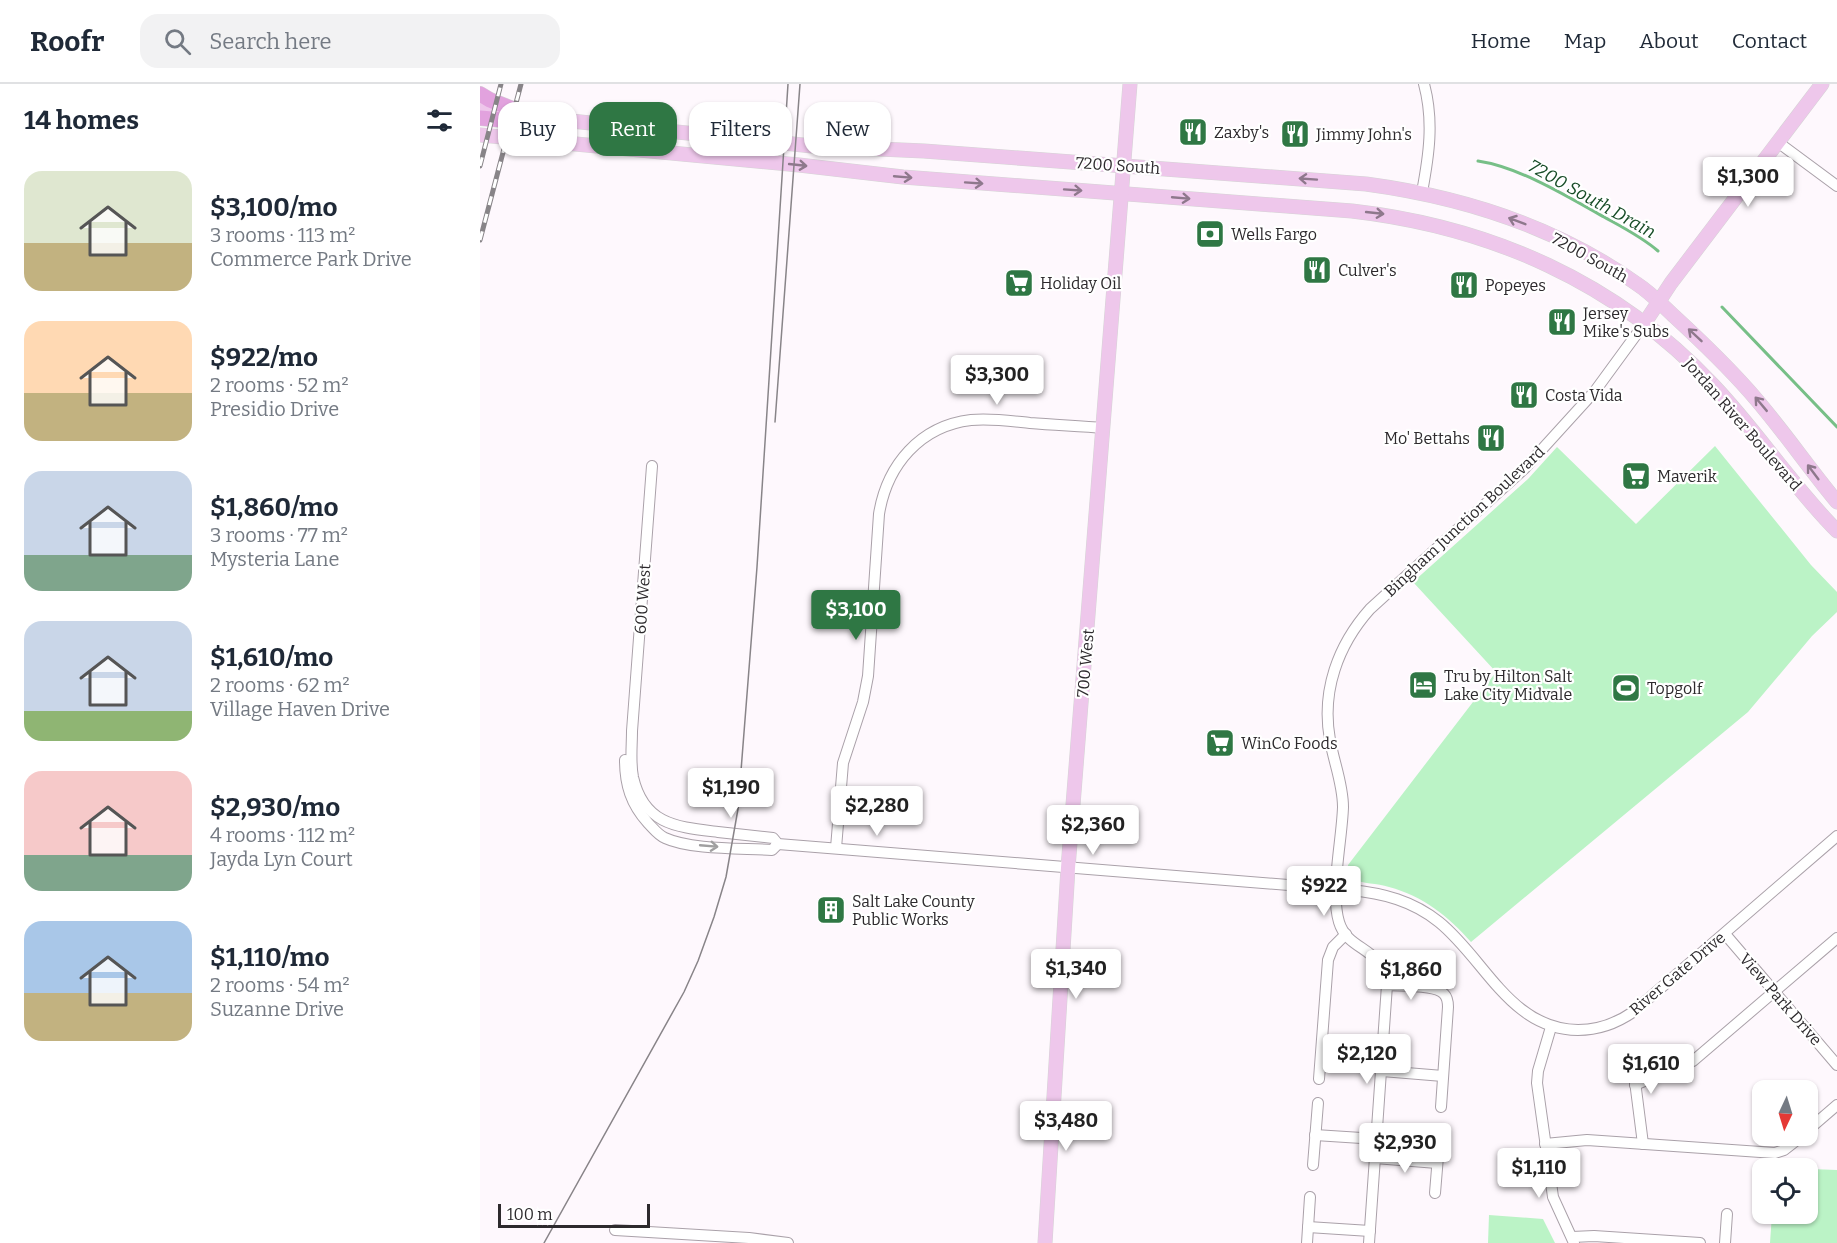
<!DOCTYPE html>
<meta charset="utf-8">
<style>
body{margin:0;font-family:Bitter,serif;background:#f2f2f3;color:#1f2937;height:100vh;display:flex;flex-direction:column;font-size:22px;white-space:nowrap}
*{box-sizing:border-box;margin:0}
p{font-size:20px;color:#747a83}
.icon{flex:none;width:33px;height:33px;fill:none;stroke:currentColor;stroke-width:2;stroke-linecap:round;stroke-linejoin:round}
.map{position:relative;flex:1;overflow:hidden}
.side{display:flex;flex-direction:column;background:#fff;width:480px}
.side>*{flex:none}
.top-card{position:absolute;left:18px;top:18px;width:570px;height:54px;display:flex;gap:12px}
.needle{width:39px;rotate:184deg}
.controls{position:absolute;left:1272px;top:996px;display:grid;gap:12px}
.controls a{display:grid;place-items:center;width:66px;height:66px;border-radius:12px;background:#fff;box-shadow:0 2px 4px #0004;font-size:30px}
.scale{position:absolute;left:18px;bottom:15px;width:152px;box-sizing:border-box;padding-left:6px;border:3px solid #2d2a2d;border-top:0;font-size:16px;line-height:21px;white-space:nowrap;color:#2d2a2d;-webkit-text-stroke:4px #fff;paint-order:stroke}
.price{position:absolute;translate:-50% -51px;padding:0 14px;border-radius:6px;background:#fff;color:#222;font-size:20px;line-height:39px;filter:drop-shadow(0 2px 3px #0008)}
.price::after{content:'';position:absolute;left:50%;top:36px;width:18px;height:14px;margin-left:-9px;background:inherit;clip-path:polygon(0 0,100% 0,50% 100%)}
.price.current{background:#2f7744;color:#fff}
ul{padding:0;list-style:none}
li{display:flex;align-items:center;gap:18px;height:150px;padding:0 24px}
li span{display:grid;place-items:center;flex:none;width:168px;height:120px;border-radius:18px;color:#555}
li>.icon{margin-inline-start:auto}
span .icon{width:72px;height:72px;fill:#fffc;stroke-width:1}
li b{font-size:26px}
h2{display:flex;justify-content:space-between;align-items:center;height:72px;padding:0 24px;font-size:26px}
.pill{padding:0 21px;border-radius:18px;background:#fff;box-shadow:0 2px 4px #0004;font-size:21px;line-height:54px}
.pill.current{background:#2f7744;color:#fff}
header{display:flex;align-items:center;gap:36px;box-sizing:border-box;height:84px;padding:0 30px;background:#fff;border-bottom:2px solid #e0e1e3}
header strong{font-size:28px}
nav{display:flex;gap:33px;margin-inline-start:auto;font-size:21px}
.search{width:420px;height:54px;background:#f2f2f3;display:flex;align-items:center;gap:15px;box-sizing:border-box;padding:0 21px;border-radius:18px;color:#747a83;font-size:22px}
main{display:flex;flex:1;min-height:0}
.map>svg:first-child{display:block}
.green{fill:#bbf3c6}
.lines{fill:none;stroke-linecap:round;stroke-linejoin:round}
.stream{stroke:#77bf87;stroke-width:3}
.minor-casing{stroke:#aaa1a9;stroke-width:12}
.major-casing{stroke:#d5d4d5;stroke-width:15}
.highway-casing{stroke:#d5d4d5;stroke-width:16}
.minor{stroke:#fff;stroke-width:10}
.major{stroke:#eec7eb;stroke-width:14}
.highway{stroke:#e2a2de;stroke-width:15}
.tram{stroke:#888488;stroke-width:1.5}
.rail-casing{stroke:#888488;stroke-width:5}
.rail{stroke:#fff;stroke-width:3;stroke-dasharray:9;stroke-linecap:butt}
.oneway{stroke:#8e788c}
.oneway2{stroke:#a09fa0}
.labels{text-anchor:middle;stroke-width:4.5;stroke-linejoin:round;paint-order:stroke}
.poi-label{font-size:16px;fill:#2d2a2d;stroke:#fff;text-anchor:start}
.street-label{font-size:16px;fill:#2d2a2d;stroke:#fff}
.water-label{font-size:18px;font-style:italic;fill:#184d28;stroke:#fff}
</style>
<header>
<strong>Roofr</strong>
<div class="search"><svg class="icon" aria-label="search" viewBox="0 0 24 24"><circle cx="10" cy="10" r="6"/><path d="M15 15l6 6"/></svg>Search here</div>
<nav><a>Home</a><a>Map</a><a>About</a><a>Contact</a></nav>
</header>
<main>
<section class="side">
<h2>14 homes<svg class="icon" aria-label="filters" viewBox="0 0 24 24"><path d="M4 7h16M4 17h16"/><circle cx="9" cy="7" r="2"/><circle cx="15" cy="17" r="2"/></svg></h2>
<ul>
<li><span style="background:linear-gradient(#dfe7d0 60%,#c2b280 0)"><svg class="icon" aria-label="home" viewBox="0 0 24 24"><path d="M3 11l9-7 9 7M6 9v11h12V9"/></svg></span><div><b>$3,100/mo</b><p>3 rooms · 113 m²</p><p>Commerce Park Drive</p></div></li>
<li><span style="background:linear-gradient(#ffd9b3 60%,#c2b280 0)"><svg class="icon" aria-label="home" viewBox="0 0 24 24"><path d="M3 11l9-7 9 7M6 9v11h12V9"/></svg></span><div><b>$922/mo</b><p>2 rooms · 52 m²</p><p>Presidio Drive</p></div></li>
<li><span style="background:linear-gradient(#c9d6e8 70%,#7fa58c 0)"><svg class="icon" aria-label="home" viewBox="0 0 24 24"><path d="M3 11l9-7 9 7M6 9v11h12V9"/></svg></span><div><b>$1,860/mo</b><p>3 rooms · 77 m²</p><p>Mysteria Lane</p></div></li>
<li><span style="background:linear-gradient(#c9d6e8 75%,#8fb573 0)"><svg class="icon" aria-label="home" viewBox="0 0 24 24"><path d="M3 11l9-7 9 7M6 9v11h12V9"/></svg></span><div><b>$1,610/mo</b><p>2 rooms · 62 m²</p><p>Village Haven Drive</p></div></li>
<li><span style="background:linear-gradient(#f6c9c9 70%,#7fa58c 0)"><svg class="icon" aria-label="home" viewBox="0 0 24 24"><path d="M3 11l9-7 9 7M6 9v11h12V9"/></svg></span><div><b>$2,930/mo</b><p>4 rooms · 112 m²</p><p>Jayda Lyn Court</p></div></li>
<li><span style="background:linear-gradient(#a9c7e8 60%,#c2b280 0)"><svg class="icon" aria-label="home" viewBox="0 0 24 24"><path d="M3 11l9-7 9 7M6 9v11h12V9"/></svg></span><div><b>$1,110/mo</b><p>2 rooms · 54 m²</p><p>Suzanne Drive</p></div></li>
</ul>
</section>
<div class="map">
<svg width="1357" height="1159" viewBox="0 0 1357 1159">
<rect width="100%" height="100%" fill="#fef8fd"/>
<!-- green -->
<g class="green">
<path d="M 1235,362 L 1331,481 L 1357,508 L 1357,528 L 1332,552 L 1268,628 L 991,858 C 968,832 943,812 909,803 C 897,799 883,800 872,795 L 868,790 L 868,781 L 1016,588 L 933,498 L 1048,395 L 1077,363 L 1156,440 Z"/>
<polygon points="1331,1085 1357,1086 1357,1159 1290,1159 1292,1130 1328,1130 1328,1086"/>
<polygon points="1009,1131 1063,1135 1075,1159 1008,1159"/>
</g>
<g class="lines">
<!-- stream -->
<g class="stream">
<path d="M 998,77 C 1039,83 1087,112 1124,133 C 1142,143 1162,153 1178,167"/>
<polyline points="1242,223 1357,343"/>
</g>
<!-- minor casing -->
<g class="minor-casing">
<g id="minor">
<polyline points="1299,59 1357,102"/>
<path d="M 942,108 C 949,71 954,37 944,0"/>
<path d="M 172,382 L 152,647 C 152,662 150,678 153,693 C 164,741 197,743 238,748 C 256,750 274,752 293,754 L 298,760 L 870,806 C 903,809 933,817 959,838 C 1005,875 1030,945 1098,946 C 1118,946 1137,939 1153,928 L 1357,752"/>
<path d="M 145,676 C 145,701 151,720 168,739 C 173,744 178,751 185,754 C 211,766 262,764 292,766 L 298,760"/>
<path d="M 356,764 L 363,679 L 383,618 L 388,592 L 399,430 C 407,381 440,342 491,336 C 511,334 531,337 550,339 C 575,341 599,342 624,344"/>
<polyline points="1245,850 1357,981"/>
<path d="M 907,901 C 920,902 956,900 964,910 C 968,914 968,919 968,923 L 961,1023"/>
<polyline points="1071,943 1058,987 1057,999 1073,1113 1094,1159"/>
<polyline points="842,964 903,968"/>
<polyline points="1151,966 1163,1060"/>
<polyline points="902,987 963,992"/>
<polyline points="839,995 848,876 853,863 866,850"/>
<polyline points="1155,1001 1213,977 1357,854"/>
<polyline points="1328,1046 1357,1021"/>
<polyline points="835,1051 897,1055"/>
<polyline points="1065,1060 1107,1056 1295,1069 1304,1066 1322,1052"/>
<polyline points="895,1074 957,1079"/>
<polyline points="833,1081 838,1019"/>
<polyline points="955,1109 960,1048"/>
<polyline points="828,1143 890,1147"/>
<polyline points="135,1146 269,1154 308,1159"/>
<polyline points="1092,1153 1114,1152 1220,1159"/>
<polyline points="827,1159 830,1113"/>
<path d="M 889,1159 L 907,901 C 903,862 868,868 859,838 C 850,808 862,756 863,723 C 863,700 854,679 850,656 C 841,607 858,561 890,525 L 1045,384 L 1115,307 L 1164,240"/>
<polyline points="1245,1159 1247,1130"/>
</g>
</g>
<!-- major casing -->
<g class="major-casing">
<g id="major">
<polyline points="0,26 24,29"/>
<path d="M 43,32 L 332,62 L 444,67 L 886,100 C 983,113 1077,143 1157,200 C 1171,209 1183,222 1195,233 C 1221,257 1246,281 1269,307 C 1301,343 1327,382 1357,418"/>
<path d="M 0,51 L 319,81 L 423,93 L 872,127 C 1011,143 1136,198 1233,301 C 1277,347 1312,402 1357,447"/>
<polyline points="1164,240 1191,199 1342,0"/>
<polyline points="565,1159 588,784 650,0"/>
</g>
</g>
<!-- highway casing -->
<g class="highway-casing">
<g id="highway">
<polyline points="0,10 10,16 53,33"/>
<polyline points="0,34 23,36 47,34"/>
</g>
</g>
<!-- minor -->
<use href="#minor" class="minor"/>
<!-- major -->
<use href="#major" class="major"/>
<!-- highway -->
<use href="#highway" class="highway"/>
<!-- tram -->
<g class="tram">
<polyline points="295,338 320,0"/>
<polyline points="64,1159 204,908 218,877 234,833 246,793 258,725 277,483 308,0"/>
</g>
<!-- rail casing -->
<g class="rail-casing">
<g id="rail">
<polyline points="0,82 21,0"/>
<polyline points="0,156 41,0"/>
</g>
</g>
<!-- rail -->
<use href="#rail" class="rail"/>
</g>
<!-- one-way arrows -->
<defs><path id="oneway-shaft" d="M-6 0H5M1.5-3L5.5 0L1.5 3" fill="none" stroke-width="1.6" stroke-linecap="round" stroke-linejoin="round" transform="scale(1.5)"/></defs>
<g class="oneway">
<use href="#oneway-shaft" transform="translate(318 81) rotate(6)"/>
<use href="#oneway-shaft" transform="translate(423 93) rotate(5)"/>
<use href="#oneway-shaft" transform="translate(828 95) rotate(-176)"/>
<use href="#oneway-shaft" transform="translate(494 99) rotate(4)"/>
<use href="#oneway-shaft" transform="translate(593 106) rotate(4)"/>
<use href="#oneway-shaft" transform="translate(701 114) rotate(5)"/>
<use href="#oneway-shaft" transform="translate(895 129) rotate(6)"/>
<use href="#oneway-shaft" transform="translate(1037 137) rotate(-159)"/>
<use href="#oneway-shaft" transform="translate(1215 251) rotate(-137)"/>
<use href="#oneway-shaft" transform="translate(1281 320) rotate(-130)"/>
<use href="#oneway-shaft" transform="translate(1333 388) rotate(-127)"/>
</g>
<use class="oneway2" href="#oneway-shaft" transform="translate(229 762) rotate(5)"/>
<!-- icons -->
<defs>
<g id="restaurant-square" transform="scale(1.5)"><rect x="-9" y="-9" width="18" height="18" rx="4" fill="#2f7744" stroke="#fff"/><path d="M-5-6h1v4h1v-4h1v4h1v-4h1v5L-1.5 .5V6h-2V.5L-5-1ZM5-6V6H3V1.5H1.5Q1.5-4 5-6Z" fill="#fff"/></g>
<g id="bank-square" transform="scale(1.5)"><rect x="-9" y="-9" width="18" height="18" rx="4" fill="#2f7744" stroke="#fff"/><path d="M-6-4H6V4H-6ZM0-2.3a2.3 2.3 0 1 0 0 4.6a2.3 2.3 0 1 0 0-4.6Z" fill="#fff"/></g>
<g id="supermarket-square" transform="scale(1.5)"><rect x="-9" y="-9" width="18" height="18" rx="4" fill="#2f7744" stroke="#fff"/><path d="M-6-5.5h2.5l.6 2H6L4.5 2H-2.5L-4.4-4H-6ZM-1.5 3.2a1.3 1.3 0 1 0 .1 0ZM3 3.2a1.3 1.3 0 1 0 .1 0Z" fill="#fff"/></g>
<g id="hotel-square" transform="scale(1.5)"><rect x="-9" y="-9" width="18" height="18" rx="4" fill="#2f7744" stroke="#fff"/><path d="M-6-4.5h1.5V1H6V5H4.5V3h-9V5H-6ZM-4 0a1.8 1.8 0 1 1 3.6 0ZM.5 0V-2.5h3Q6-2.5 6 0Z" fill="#fff"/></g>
<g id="stadium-square" transform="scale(1.5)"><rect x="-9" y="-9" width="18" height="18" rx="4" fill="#2f7744" stroke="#fff"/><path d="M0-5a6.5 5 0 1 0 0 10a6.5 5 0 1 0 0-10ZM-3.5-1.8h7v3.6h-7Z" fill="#fff"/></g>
<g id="building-square" transform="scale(1.5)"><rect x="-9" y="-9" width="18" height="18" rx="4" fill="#2f7744" stroke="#fff"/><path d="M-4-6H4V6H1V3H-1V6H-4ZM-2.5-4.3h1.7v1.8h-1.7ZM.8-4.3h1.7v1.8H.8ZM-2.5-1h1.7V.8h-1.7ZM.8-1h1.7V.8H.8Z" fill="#fff"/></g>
</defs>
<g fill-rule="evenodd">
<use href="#restaurant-square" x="713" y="48"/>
<use href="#restaurant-square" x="815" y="50"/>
<use href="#bank-square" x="730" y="150"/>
<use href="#restaurant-square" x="837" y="186"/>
<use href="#supermarket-square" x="539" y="199"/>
<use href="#restaurant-square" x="984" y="201"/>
<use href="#restaurant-square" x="1082" y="238"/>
<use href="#restaurant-square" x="1044" y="311"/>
<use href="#restaurant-square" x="1011" y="354"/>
<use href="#supermarket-square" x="1156" y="392"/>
<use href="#hotel-square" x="943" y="601"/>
<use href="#stadium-square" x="1146" y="604"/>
<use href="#supermarket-square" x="740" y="659"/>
<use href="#building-square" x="351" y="826"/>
</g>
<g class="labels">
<!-- poi labels -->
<g class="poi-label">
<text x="734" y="54">Zaxby's</text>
<text x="836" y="56">Jimmy John's</text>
<text x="751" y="156">Wells Fargo</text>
<text x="858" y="192">Culver's</text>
<text x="560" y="205">Holiday Oil</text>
<text x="1005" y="207">Popeyes</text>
<text x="1103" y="235">Jersey<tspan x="1103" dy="18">Mike's Subs</tspan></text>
<text x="1065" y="317">Costa Vida</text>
<text x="990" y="360" text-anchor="end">Mo' Bettahs</text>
<text x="1177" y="398">Maverik</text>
<text x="964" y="598">Tru by Hilton Salt<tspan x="964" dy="18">Lake City Midvale</tspan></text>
<text x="1167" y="610">Topgolf</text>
<text x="761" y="665">WinCo Foods</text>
<text x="372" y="823">Salt Lake County<tspan x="372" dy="18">Public Works</tspan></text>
</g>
<!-- street labels -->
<g class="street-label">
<text transform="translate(638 81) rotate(4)" y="6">7200 South</text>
<text transform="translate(1110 173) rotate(29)" y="6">7200 South</text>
<text transform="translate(1263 340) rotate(49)" y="6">Jordan River Boulevard</text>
<text transform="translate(984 437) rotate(-43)" y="6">Bingham Junction Boulevard</text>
<text transform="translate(162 515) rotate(-86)" y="6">600 West</text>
<text transform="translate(605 579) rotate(-85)" y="6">700 West</text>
<text transform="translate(1197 889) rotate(-40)" y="6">River Gate Drive</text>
<text transform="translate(1301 915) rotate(49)" y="6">View Park Drive</text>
</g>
<!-- water labels -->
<g class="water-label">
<text transform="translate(1112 115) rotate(29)" y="6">7200 South Drain</text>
</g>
</g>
</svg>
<div class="controls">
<a><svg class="needle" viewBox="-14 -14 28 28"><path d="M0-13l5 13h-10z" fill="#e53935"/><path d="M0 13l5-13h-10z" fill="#747a83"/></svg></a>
<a><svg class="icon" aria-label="locate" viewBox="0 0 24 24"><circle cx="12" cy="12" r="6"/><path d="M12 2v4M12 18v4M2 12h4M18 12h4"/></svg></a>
</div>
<div class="scale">100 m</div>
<b class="price" style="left:1268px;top:124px">$1,300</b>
<b class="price" style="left:517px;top:322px">$3,300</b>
<b class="price current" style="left:376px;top:557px">$3,100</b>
<b class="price" style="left:251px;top:735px">$1,190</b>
<b class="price" style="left:397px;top:753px">$2,280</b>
<b class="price" style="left:613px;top:772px">$2,360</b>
<b class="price" style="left:844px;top:833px">$922</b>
<b class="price" style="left:596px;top:916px">$1,340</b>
<b class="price" style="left:931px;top:917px">$1,860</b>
<b class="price" style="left:887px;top:1001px">$2,120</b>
<b class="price" style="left:1171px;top:1011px">$1,610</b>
<b class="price" style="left:586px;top:1068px">$3,480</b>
<b class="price" style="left:925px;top:1090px">$2,930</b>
<b class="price" style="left:1059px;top:1115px">$1,110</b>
<div class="top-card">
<a class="pill">Buy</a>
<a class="pill current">Rent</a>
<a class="pill">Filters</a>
<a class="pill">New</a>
</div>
</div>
</main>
